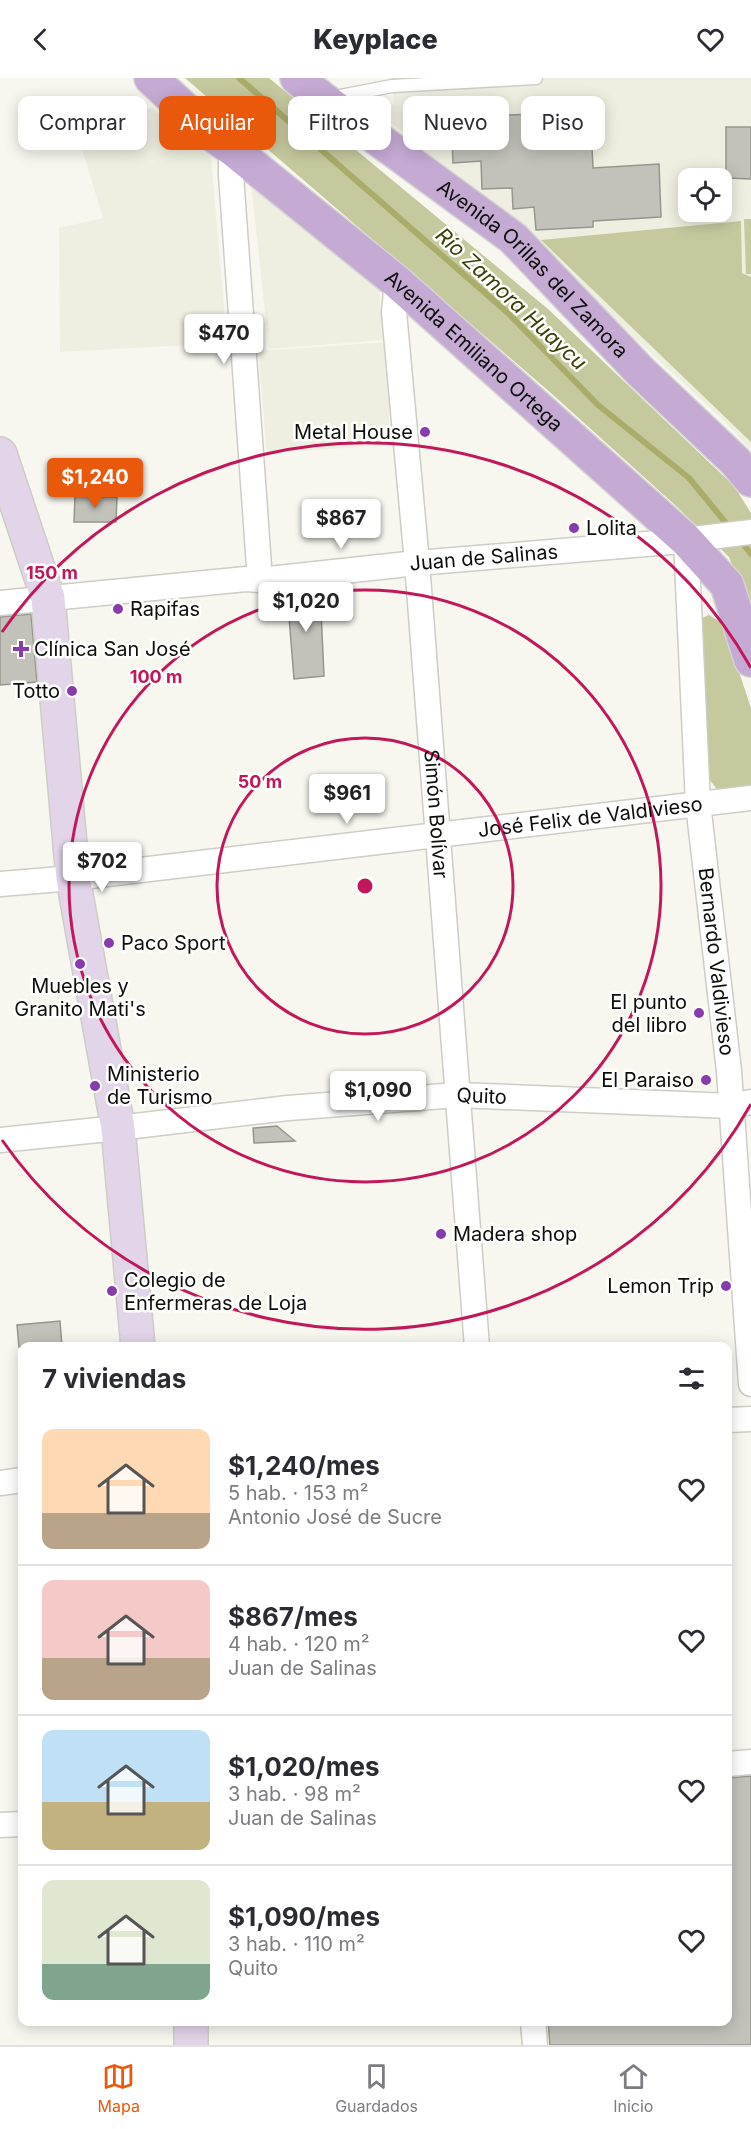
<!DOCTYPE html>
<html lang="es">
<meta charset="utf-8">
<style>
body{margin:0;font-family:Inter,sans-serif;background:#f7f7f7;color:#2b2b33;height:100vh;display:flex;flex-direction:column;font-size:22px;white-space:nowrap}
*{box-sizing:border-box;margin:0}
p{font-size:20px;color:#7c7c81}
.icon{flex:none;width:33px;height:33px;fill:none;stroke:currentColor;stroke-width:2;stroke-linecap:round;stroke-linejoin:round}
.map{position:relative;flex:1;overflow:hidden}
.panel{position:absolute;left:18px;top:1264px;width:714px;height:684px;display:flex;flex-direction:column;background:#fff;border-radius:12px;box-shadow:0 3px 15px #0003}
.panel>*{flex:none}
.hud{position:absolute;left:18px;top:18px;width:716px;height:54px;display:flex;gap:12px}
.controls{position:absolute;left:678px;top:90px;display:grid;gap:12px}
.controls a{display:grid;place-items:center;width:54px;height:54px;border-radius:12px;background:#fff;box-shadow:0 3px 15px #0003;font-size:30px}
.price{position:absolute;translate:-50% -51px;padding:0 14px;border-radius:6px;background:#fff;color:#222;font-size:20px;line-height:39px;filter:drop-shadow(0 2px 3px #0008)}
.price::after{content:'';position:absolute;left:50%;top:36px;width:18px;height:14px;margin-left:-9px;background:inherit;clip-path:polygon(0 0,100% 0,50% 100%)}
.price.selected{background:#ea580c;color:#fff}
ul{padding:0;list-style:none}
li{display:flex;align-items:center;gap:18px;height:150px;padding:0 24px}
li+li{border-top:2px solid #e1e1e2}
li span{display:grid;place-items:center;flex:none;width:168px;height:120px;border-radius:12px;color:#555}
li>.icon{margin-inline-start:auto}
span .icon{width:72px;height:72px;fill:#fffc;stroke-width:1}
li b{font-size:26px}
h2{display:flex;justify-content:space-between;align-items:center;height:72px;padding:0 24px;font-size:26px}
.tag{padding:0 21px;border-radius:12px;background:#fff;box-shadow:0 3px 15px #0003;font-size:21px;line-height:54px}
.tag.selected{background:#ea580c;color:#fff}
header{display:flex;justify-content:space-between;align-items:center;height:78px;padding:0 24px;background:#fff;font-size:27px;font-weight:800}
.tabs{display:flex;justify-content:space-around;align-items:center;height:84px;border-top:2px solid #e1e1e2;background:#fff;font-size:16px;color:#7c7c81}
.tabs a{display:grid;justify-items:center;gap:3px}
.tabs .selected{color:#ea580c}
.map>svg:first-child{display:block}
.built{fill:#eeefe0;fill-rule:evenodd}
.green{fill:#c6c89e}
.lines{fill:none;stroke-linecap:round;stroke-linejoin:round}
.stream{stroke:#aaad6a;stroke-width:6}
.building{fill:#c2c2bb;stroke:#96968f;stroke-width:1.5}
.lane-casing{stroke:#cdcdc6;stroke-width:15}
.street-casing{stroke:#cdcdc6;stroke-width:27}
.secondary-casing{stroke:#cdcdc6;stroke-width:36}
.primary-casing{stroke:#d3d3d3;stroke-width:36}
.lane{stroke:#fff;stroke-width:12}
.street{stroke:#fff;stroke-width:24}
.secondary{stroke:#e2d4e9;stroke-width:33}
.primary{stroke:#c5aad4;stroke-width:33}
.ring{fill:none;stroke:#c2185b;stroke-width:3}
.poi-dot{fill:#873bac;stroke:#fffffe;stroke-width:2}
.labels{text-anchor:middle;stroke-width:5;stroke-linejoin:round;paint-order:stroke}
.street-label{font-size:20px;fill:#0d0d0b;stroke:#fffffe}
.poi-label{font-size:20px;fill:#0d0d0b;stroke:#fffffe;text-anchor:start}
.water-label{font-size:21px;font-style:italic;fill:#3d3e08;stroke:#fffffe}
.centre{fill:#c2185b;stroke:#fffffe;stroke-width:3}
.ring-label{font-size:18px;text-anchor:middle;font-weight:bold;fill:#c2185b;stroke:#fffffe;stroke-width:5;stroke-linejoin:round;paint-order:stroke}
</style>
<header><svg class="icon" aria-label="back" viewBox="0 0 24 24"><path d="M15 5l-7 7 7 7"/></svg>Keyplace<svg class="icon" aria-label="heart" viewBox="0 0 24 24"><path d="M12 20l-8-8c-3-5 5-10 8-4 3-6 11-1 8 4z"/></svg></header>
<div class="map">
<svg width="751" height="1967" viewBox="0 0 751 1967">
<rect width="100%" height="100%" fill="#f7f7f0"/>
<!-- built -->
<g class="built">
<path d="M 391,0 L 751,0 L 751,372 L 722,341 L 518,152 L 381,36 L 394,26 ZM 688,100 L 722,100 L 722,134 L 688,134 Z"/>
<polygon points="152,30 211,78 227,265 60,274 59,150 103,140 75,48"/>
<polygon points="251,105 379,211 383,262 269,271"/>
<polygon points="388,264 390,367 267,375 258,273"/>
</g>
<!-- green -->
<g class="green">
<polygon points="185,0 269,0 548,231 734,408 751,435 751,536 729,479 675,427 552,316"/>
<polygon points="744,141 751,141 751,196 746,196"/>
<polygon points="741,143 742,195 751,199 751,364 541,162"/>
<polygon points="709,537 723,546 751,630 751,709 718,713 707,698 702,540"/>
</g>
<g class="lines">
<!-- stream -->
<g class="stream">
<polyline points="239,0 508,235 598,327 689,400 730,450"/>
<polyline points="740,462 751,476"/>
</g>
</g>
<!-- building -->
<g class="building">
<polygon points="535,36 536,52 591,49 593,90 659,86 661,139 593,143 593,149 536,152 534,129 513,131 512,110 482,111 481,83 453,85 451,39"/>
<polygon points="726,49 751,49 751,101 726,100"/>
<polygon points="75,418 117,419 116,444 74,444"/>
<polygon points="320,511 324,598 294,601 287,514"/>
<polygon points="31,536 37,604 0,607 0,539"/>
<polygon points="277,1048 295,1063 254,1065 253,1050"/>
<polygon points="60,1243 62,1268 19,1269 17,1247"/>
<polygon points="751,1698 751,1967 550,1967 548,1944 728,1944 728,1700"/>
</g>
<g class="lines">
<!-- lane casing -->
<g class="lane-casing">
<polyline id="lane" points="330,20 392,8 536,0"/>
</g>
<!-- street casing -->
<g class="street-casing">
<g id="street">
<polyline points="231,70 231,97 260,502"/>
<path id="s1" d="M 397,204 L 394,234 L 417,485 L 477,1269"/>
<path id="s2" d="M 686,462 L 698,726 L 729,993 L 751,1306"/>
<path id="s3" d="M 0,525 L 246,501 L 260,502 L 417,485 L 670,464 L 751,454"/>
<path id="s4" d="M 0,806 L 73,800 L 751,720"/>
<path id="s5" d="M 0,1062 L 118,1050 L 288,1030 L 457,1017 L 732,1028 L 751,1024"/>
<polyline points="728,1342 751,1341"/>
<polyline points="0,1405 22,1402"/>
<polyline points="728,1686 751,1684"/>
<polyline points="0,1747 22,1746"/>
<polyline points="533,1944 535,1967"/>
</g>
</g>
<!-- secondary casing -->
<g class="secondary-casing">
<g id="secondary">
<polyline points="0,376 48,520 73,800 118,1050 138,1269"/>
<polyline points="191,1944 191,1967"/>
</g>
</g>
<!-- primary casing -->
<g class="primary-casing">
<g id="primary">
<path id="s6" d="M 151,0 L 213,57 L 231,70 L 397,204 L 686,462 L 727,507 L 751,582"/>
<path id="s7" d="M 297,0 L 323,21 L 513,160 L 641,294 L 735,383 L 751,402"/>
</g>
</g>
<!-- lane -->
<use href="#lane" class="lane"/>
<!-- street -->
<use href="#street" class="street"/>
<!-- secondary -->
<use href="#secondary" class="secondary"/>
<!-- primary -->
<use href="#primary" class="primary"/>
</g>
<!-- distance rings -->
<g class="ring">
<circle cx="365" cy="808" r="148"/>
<circle cx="365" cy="808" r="296"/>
<path d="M751 1026A443 443 0 0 1 2 1062M2 554A443 443 0 0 1 751 590"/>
</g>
<!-- markers -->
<g class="poi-dot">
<circle cx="425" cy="354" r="6"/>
<circle cx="574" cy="450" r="6"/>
<circle cx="118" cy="531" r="6"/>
<path d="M18 562h6v6h6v6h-6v6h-6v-6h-6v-6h6z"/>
<circle cx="72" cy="613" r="6"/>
<circle cx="109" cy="865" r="6"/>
<circle cx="80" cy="886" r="6"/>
<circle cx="699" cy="935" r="6"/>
<circle cx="706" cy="1002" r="6"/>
<circle cx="95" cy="1008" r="6"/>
<circle cx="441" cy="1156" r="6"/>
<circle cx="726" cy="1208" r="6"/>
<circle cx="112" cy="1213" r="6"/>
</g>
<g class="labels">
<!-- street labels -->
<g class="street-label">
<text dy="7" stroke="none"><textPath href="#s7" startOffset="304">Avenida Orillas del Zamora</textPath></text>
<text dy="7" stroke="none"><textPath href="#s6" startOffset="423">Avenida Emiliano Ortega</textPath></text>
<text dy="7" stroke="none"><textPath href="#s3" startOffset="486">Juan de Salinas</textPath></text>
<text dy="7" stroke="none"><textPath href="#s1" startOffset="534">Simón Bolívar</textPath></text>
<text dy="7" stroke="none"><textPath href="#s4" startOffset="594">José Felix de Valdivieso</textPath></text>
<text dy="7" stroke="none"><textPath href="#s2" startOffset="423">Bernardo Valdivieso</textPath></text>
<text dy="7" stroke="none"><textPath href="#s5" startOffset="484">Quito</textPath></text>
</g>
<!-- poi labels -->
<g class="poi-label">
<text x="413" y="361" text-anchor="end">Metal House</text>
<text x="586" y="457">Lolita</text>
<text x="130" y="538">Rapifas</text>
<text x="34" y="578">Clínica San José</text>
<text x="60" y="620" text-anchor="end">Totto</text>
<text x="121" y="872">Paco Sport</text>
<text x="80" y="915" text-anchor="middle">Muebles y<tspan x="80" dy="23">Granito Mati's</tspan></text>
<text x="687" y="931" text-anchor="end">El punto<tspan x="687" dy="23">del libro</tspan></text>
<text x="107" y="1003">Ministerio<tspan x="107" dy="23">de Turismo</tspan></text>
<text x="694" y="1009" text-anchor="end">El Paraiso</text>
<text x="453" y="1163">Madera shop</text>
<text x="124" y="1209">Colegio de<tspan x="124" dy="23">Enfermeras de Loja</tspan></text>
<text x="714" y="1215" text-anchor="end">Lemon Trip</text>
</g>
<!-- water labels -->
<g class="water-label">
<text transform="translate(511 221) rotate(43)" y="7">Río Zamora Huaycu</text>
</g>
</g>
<circle cx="365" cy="808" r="9" class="centre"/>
<g class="ring-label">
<text x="52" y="501">150 m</text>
<text x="156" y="605">100 m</text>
<text x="260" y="710">50 m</text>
</g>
</svg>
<div class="controls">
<a><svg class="icon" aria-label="locate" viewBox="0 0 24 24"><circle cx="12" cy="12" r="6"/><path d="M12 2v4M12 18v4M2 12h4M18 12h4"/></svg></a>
</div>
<b class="price" style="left:224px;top:287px">$470</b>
<b class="price selected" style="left:95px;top:431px">$1,240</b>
<b class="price" style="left:341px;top:472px">$867</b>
<b class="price" style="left:306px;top:555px">$1,020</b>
<b class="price" style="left:347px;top:747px">$961</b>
<b class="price" style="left:102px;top:815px">$702</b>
<b class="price" style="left:378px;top:1044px">$1,090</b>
<div class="hud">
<a class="tag">Comprar</a>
<a class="tag selected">Alquilar</a>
<a class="tag">Filtros</a>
<a class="tag">Nuevo</a>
<a class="tag">Piso</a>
</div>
<section class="panel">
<h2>7 viviendas<svg class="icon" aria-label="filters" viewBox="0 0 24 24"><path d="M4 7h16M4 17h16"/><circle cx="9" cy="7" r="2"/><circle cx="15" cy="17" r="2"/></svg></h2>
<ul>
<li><span style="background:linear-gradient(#ffd9b3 70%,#b9a48a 0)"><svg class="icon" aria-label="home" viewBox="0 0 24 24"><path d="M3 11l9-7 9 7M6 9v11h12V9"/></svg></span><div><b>$1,240/mes</b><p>5 hab. · 153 m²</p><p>Antonio José de Sucre</p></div><svg class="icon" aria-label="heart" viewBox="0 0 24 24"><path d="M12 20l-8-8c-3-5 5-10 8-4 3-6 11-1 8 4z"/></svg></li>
<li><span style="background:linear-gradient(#f6c9c9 65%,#b9a48a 0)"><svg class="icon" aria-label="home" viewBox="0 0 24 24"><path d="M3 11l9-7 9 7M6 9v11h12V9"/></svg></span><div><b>$867/mes</b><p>4 hab. · 120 m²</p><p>Juan de Salinas</p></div><svg class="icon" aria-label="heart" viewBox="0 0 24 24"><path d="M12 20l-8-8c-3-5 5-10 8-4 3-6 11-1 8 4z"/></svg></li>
<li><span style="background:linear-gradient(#bfe0f5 60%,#c2b280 0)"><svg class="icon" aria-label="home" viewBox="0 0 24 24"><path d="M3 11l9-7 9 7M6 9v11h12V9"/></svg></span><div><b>$1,020/mes</b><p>3 hab. · 98 m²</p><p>Juan de Salinas</p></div><svg class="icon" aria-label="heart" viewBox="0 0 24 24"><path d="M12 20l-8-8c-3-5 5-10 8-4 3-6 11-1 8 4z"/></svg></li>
<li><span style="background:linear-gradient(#dfe7d0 70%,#7fa58c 0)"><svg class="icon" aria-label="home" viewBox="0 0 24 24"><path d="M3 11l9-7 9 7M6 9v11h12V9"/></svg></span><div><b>$1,090/mes</b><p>3 hab. · 110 m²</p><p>Quito</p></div><svg class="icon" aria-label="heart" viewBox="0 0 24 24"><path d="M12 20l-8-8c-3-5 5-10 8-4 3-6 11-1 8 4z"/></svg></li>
</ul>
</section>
</div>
<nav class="tabs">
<a class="selected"><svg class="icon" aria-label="map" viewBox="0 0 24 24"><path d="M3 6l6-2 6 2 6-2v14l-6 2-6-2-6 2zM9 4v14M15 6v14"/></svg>Mapa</a>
<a><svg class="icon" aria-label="saved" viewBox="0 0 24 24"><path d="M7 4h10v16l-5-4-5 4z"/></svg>Guardados</a>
<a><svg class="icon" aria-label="home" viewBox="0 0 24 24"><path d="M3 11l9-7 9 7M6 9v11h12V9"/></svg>Inicio</a>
</nav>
